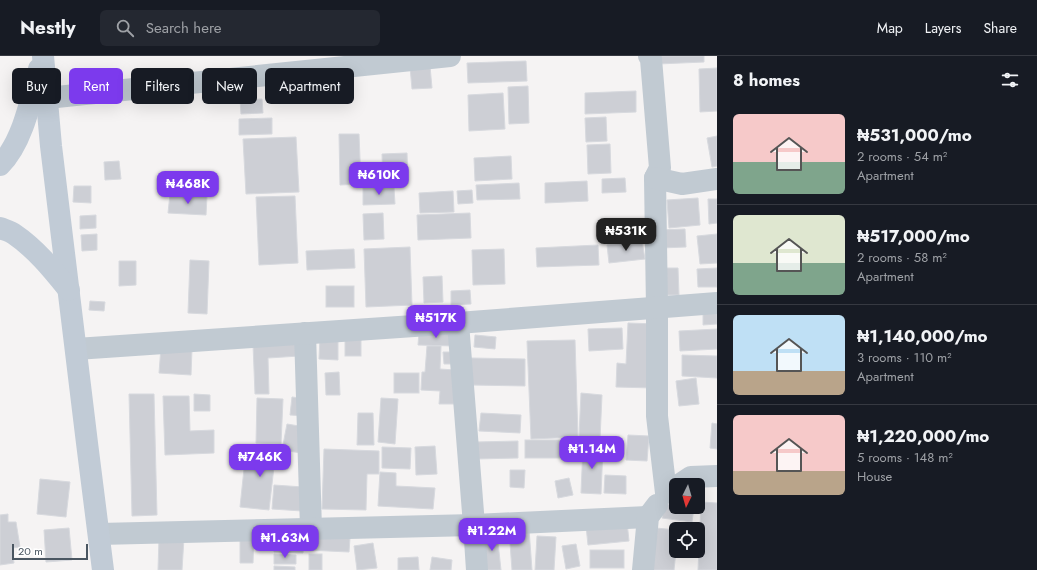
<!DOCTYPE html>
<meta charset="utf-8">
<style>
body{margin:0;font-family:Jost,sans-serif;background:#242831;color:#f1f3f6;height:100vh;display:flex;flex-direction:column;font-size:15px;white-space:nowrap}
*{box-sizing:border-box;margin:0}
p{font-size:13px;color:#9ea1a6}
.icon{flex:none;width:22px;height:22px;fill:none;stroke:currentColor;stroke-width:2;stroke-linecap:round;stroke-linejoin:round}
.map{position:relative;flex:1;overflow:hidden}
.details{display:flex;flex-direction:column;background:#171b24;width:320px}
.details>*{flex:none}
.banner{position:absolute;left:12px;top:12px;width:380px;height:36px;display:flex;gap:8px}
.needle{width:26px;rotate:185deg}
.fabs{position:absolute;left:669px;top:422px;display:grid;gap:8px}
.fabs a{display:grid;place-items:center;width:36px;height:36px;border-radius:6px;background:#171b24;box-shadow:0 4px 16px #0002;font-size:20px}
.scale{position:absolute;left:12px;bottom:10px;width:76px;box-sizing:border-box;padding-left:4px;border:2px solid #4a5661;border-top:0;font-size:11px;line-height:14px;white-space:nowrap;color:#4a5661;-webkit-text-stroke:3px #fff;paint-order:stroke}
.price{position:absolute;translate:-50% -34px;padding:0 9px;border-radius:8px;background:#7c3aed;color:#fff;font-size:13px;line-height:26px;filter:drop-shadow(0 1px 2px #0008)}
.price::after{content:'';position:absolute;left:50%;top:24px;width:12px;height:9px;margin-left:-6px;background:inherit;clip-path:polygon(0 0,100% 0,50% 100%)}
.price.selected{background:#222;color:#fff}
ul{padding:0;list-style:none}
li{display:flex;align-items:center;gap:12px;height:100px;padding:0 16px}
li+li{border-top:1px solid #363941}
li span{display:grid;place-items:center;flex:none;width:112px;height:80px;border-radius:6px;color:#555}
li>.icon{margin-inline-start:auto}
span .icon{width:48px;height:48px;fill:#fffc;stroke-width:1}
li b{font-size:17px}
h2{display:flex;justify-content:space-between;align-items:center;height:48px;padding:0 16px;font-size:17px}
.pill{padding:0 14px;border-radius:6px;background:#171b24;box-shadow:0 4px 16px #0002;font-size:14px;line-height:36px}
.pill.selected{background:#7c3aed;color:#fff}
header{display:flex;align-items:center;gap:24px;box-sizing:border-box;height:56px;padding:0 20px;background:#171b24;border-bottom:1px solid #363941}
header strong{font-size:19px}
nav{display:flex;gap:22px;margin-inline-start:auto;font-size:14px}
.search{width:280px;height:36px;background:#242831;display:flex;align-items:center;gap:10px;box-sizing:border-box;padding:0 14px;border-radius:6px;color:#9ea1a6;font-size:15px}
main{display:flex;flex:1;min-height:0}
.map>svg:first-child{display:block}
.building{fill:#cdcfd5;stroke:#d7d9de}
.lines{fill:none;stroke-linecap:round;stroke-linejoin:round}
.street{stroke:#c1cad2;stroke-width:22}
.secondary{stroke:#c1cbd6;stroke-width:22}
</style>
<header>
<strong>Nestly</strong>
<div class="search"><svg class="icon" aria-label="search" viewBox="0 0 24 24"><circle cx="10" cy="10" r="6"/><path d="M15 15l6 6"/></svg>Search here</div>
<nav><a>Map</a><a>Layers</a><a>Share</a></nav>
</header>
<main>
<div class="map">
<svg width="717" height="514" viewBox="0 0 717 514">
<rect width="100%" height="100%" fill="#f5f3f3"/>
<!-- building -->
<g class="building">
<polygon points="658,0 704,0 704,6 658,8"/>
<polygon points="526,5 527,25 468,27 467,7"/>
<polygon points="430,10 432,32 412,33 410,11"/>
<polygon points="717,12 717,55 700,56 699,13"/>
<polygon points="528,30 529,67 509,68 508,31"/>
<polygon points="636,35 636,56 585,58 585,37"/>
<polygon points="503,37 505,73 469,75 468,39"/>
<polygon points="262,43 263,57 241,58 240,44"/>
<polygon points="606,61 607,85 586,86 585,62"/>
<polygon points="272,62 272,78 239,79 239,63"/>
<polygon points="339,78 359,78 361,128 340,129"/>
<polygon points="717,80 717,110 712,111 707,82"/>
<polygon points="296,81 299,136 246,138 243,83"/>
<polygon points="610,88 611,117 588,118 587,89"/>
<polygon points="407,97 408,128 383,129 382,98"/>
<polygon points="511,100 512,123 475,125 474,102"/>
<polygon points="119,105 121,123 105,124 104,106"/>
<polygon points="625,122 626,136 602,137 602,123"/>
<polygon points="587,125 588,145 545,147 545,127"/>
<polygon points="519,127 520,143 477,144 476,129"/>
<polygon points="74,130 91,130 91,147 73,146"/>
<polygon points="363,132 394,132 395,148 363,149"/>
<polygon points="472,134 473,147 458,148 457,135"/>
<polygon points="453,135 454,156 420,157 419,137"/>
<polygon points="170,138 207,140 206,159 168,157"/>
<polygon points="295,140 298,207 259,209 256,141"/>
<polygon points="698,142 700,169 669,172 667,144"/>
<polygon points="708,143 717,143 717,167 709,168"/>
<polygon points="383,157 384,183 364,184 363,158"/>
<polygon points="470,157 471,182 418,184 417,159"/>
<polygon points="96,159 96,172 80,173 80,160"/>
<polygon points="685,173 686,191 660,192 659,174"/>
<polygon points="97,178 97,194 82,195 81,179"/>
<polygon points="717,178 717,207 700,208 697,180"/>
<polygon points="642,185 645,203 609,207 607,189"/>
<polygon points="598,189 599,209 537,211 536,192"/>
<polygon points="410,191 412,249 366,251 364,193"/>
<polygon points="354,193 355,212 307,214 306,195"/>
<polygon points="504,193 505,228 473,229 472,194"/>
<polygon points="190,204 209,205 207,258 188,257"/>
<polygon points="119,205 136,205 136,229 119,230"/>
<polygon points="659,212 678,212 679,239 659,239"/>
<polygon points="717,212 717,231 698,231 697,213"/>
<polygon points="442,220 443,246 424,247 423,221"/>
<rect x="326" y="230" width="28" height="21"/>
<polygon points="470,234 471,248 451,249 451,235"/>
<polygon points="90,245 105,246 104,255 89,254"/>
<polygon points="717,255 717,268 703,269 703,256"/>
<polygon points="628,267 656,268 654,332 616,331 617,307 626,308"/>
<polygon points="622,272 623,293 589,295 588,273"/>
<polygon points="717,273 717,293 680,295 679,275"/>
<polygon points="419,276 454,277 454,290 418,289"/>
<polygon points="475,279 496,281 495,293 474,291"/>
<polygon points="320,281 338,282 338,304 319,303"/>
<rect x="345" y="282" width="16" height="18"/>
<polygon points="575,284 578,381 531,383 527,285"/>
<polygon points="299,286 299,300 268,302 269,338 255,338 253,288"/>
<polygon points="427,290 441,290 440,313 455,314 454,348 439,348 440,335 421,334 422,316 425,316"/>
<polygon points="161,291 192,293 191,319 159,317"/>
<polygon points="443,296 455,296 455,308 444,308"/>
<polygon points="682,299 717,300 717,322 682,320"/>
<polygon points="471,302 525,303 525,330 471,329"/>
<polygon points="339,316 340,339 326,339 325,317"/>
<rect x="394" y="317" width="25" height="20"/>
<polygon points="696,322 699,348 679,350 676,325"/>
<polygon points="581,337 602,339 600,383 579,381"/>
<polygon points="129,338 154,338 157,459 132,460"/>
<polygon points="194,338 210,339 210,355 194,355"/>
<polygon points="163,340 189,340 190,375 214,374 214,397 165,399"/>
<polygon points="292,341 308,343 306,360 290,359"/>
<polygon points="257,342 283,343 281,388 256,387"/>
<polygon points="381,342 398,343 395,388 378,386"/>
<polygon points="358,357 373,357 374,389 357,389"/>
<polygon points="481,357 521,359 520,377 479,375"/>
<polygon points="712,367 717,368 717,393 710,392"/>
<polygon points="287,368 305,371 301,397 282,394"/>
<polygon points="628,379 649,380 647,405 626,404"/>
<rect x="525" y="384" width="45" height="18"/>
<polygon points="518,385 518,402 476,403 475,386"/>
<polygon points="435,390 437,418 416,419 415,391"/>
<polygon points="583,390 603,391 601,438 581,437"/>
<polygon points="382,391 411,392 410,413 382,412"/>
<polygon points="324,393 379,395 379,418 367,418 366,454 322,453"/>
<polygon points="246,394 289,399 288,413 274,411 269,454 240,451"/>
<polygon points="510,414 525,414 524,432 510,431"/>
<polygon points="380,416 396,417 396,430 435,432 433,453 378,450"/>
<polygon points="605,419 626,420 626,438 604,437"/>
<polygon points="569,422 573,439 558,442 555,425"/>
<polygon points="40,423 70,426 66,461 37,458"/>
<polygon points="274,429 303,431 302,455 272,453"/>
<polygon points="701,446 717,447 717,514 698,514"/>
<polygon points="665,448 676,450 676,451 694,452 692,466 662,462"/>
<polygon points="8,458 8,466 16,466 20,491 12,492 14,507 0,509 0,459"/>
<polygon points="627,466 629,485 588,489 586,470"/>
<polygon points="69,472 72,504 46,506 44,474"/>
<polygon points="656,472 676,474 676,495 674,514 651,514"/>
<polygon points="529,473 532,514 512,514 509,474"/>
<polygon points="497,477 501,514 487,514 483,479"/>
<polygon points="240,480 254,480 253,507 240,507"/>
<polygon points="308,480 350,482 349,496 307,494"/>
<polygon points="537,480 556,481 554,514 535,514"/>
<polygon points="159,481 184,482 182,514 158,514"/>
<polygon points="275,481 304,482 303,497 274,496"/>
<polygon points="373,487 377,512 357,514 354,490"/>
<polygon points="576,488 580,510 566,513 562,490"/>
<rect x="590" y="494" width="34" height="18"/>
<polygon points="274,498 296,499 296,508 274,508"/>
<rect x="309" y="498" width="13" height="16"/>
<polygon points="418,501 419,514 398,514 398,502"/>
<polygon points="432,501 452,504 451,514 430,514"/>
<polygon points="274,510 295,511 295,514 274,514"/>
</g>
<g class="lines">
<!-- street -->
<g class="street">
<polyline points="649,0 651,3 660,112 655,122 657,252 657,360 666,437"/>
<polyline points="47,42 450,0"/>
<polyline points="655,122 682,128 717,123"/>
<polyline points="458,267 474,469 477,514"/>
<polyline points="305,277 311,473"/>
<polyline points="76,293 458,267 717,247"/>
<polyline points="679,429 691,421 717,420"/>
<polyline points="99,478 474,469 648,461"/>
<polyline points="643,514 648,461 657,449"/>
</g>
<!-- secondary -->
<g class="secondary">
<polyline points="43,0 51,90 87,387 103,514"/>
<path d="M 0,109 C 23,86 31,43 39,13"/>
<path d="M 0,172 C 5,174 10,175 14,178 C 36,193 52,213 69,234"/>
</g>
</g>
</svg>
<div class="fabs">
<a><svg class="needle" viewBox="-14 -14 28 28"><path d="M0-13l5 13h-10z" fill="#e53935"/><path d="M0 13l5-13h-10z" fill="#9ea1a6"/></svg></a>
<a><svg class="icon" aria-label="locate" viewBox="0 0 24 24"><circle cx="12" cy="12" r="6"/><path d="M12 2v4M12 18v4M2 12h4M18 12h4"/></svg></a>
</div>
<div class="scale">20 m</div>
<b class="price" style="left:379px;top:140px">₦610K</b>
<b class="price" style="left:188px;top:149px">₦468K</b>
<b class="price selected" style="left:626px;top:196px">₦531K</b>
<b class="price" style="left:436px;top:283px">₦517K</b>
<b class="price" style="left:592px;top:414px">₦1.14M</b>
<b class="price" style="left:260px;top:422px">₦746K</b>
<b class="price" style="left:492px;top:496px">₦1.22M</b>
<b class="price" style="left:285px;top:503px">₦1.63M</b>
<div class="banner">
<a class="pill">Buy</a>
<a class="pill selected">Rent</a>
<a class="pill">Filters</a>
<a class="pill">New</a>
<a class="pill">Apartment</a>
</div>
</div>
<section class="details">
<h2>8 homes<svg class="icon" aria-label="filters" viewBox="0 0 24 24"><path d="M4 7h16M4 17h16"/><circle cx="9" cy="7" r="2"/><circle cx="15" cy="17" r="2"/></svg></h2>
<ul>
<li><span style="background:linear-gradient(#f6c9c9 60%,#7fa58c 0)"><svg class="icon" aria-label="home" viewBox="0 0 24 24"><path d="M3 11l9-7 9 7M6 9v11h12V9"/></svg></span><div><b>₦531,000/mo</b><p>2 rooms · 54 m²</p><p>Apartment</p></div></li>
<li><span style="background:linear-gradient(#dfe7d0 60%,#7fa58c 0)"><svg class="icon" aria-label="home" viewBox="0 0 24 24"><path d="M3 11l9-7 9 7M6 9v11h12V9"/></svg></span><div><b>₦517,000/mo</b><p>2 rooms · 58 m²</p><p>Apartment</p></div></li>
<li><span style="background:linear-gradient(#bfe0f5 70%,#b9a48a 0)"><svg class="icon" aria-label="home" viewBox="0 0 24 24"><path d="M3 11l9-7 9 7M6 9v11h12V9"/></svg></span><div><b>₦1,140,000/mo</b><p>3 rooms · 110 m²</p><p>Apartment</p></div></li>
<li><span style="background:linear-gradient(#f6c9c9 70%,#b9a48a 0)"><svg class="icon" aria-label="home" viewBox="0 0 24 24"><path d="M3 11l9-7 9 7M6 9v11h12V9"/></svg></span><div><b>₦1,220,000/mo</b><p>5 rooms · 148 m²</p><p>House</p></div></li>
</ul>
</section>
</main>
